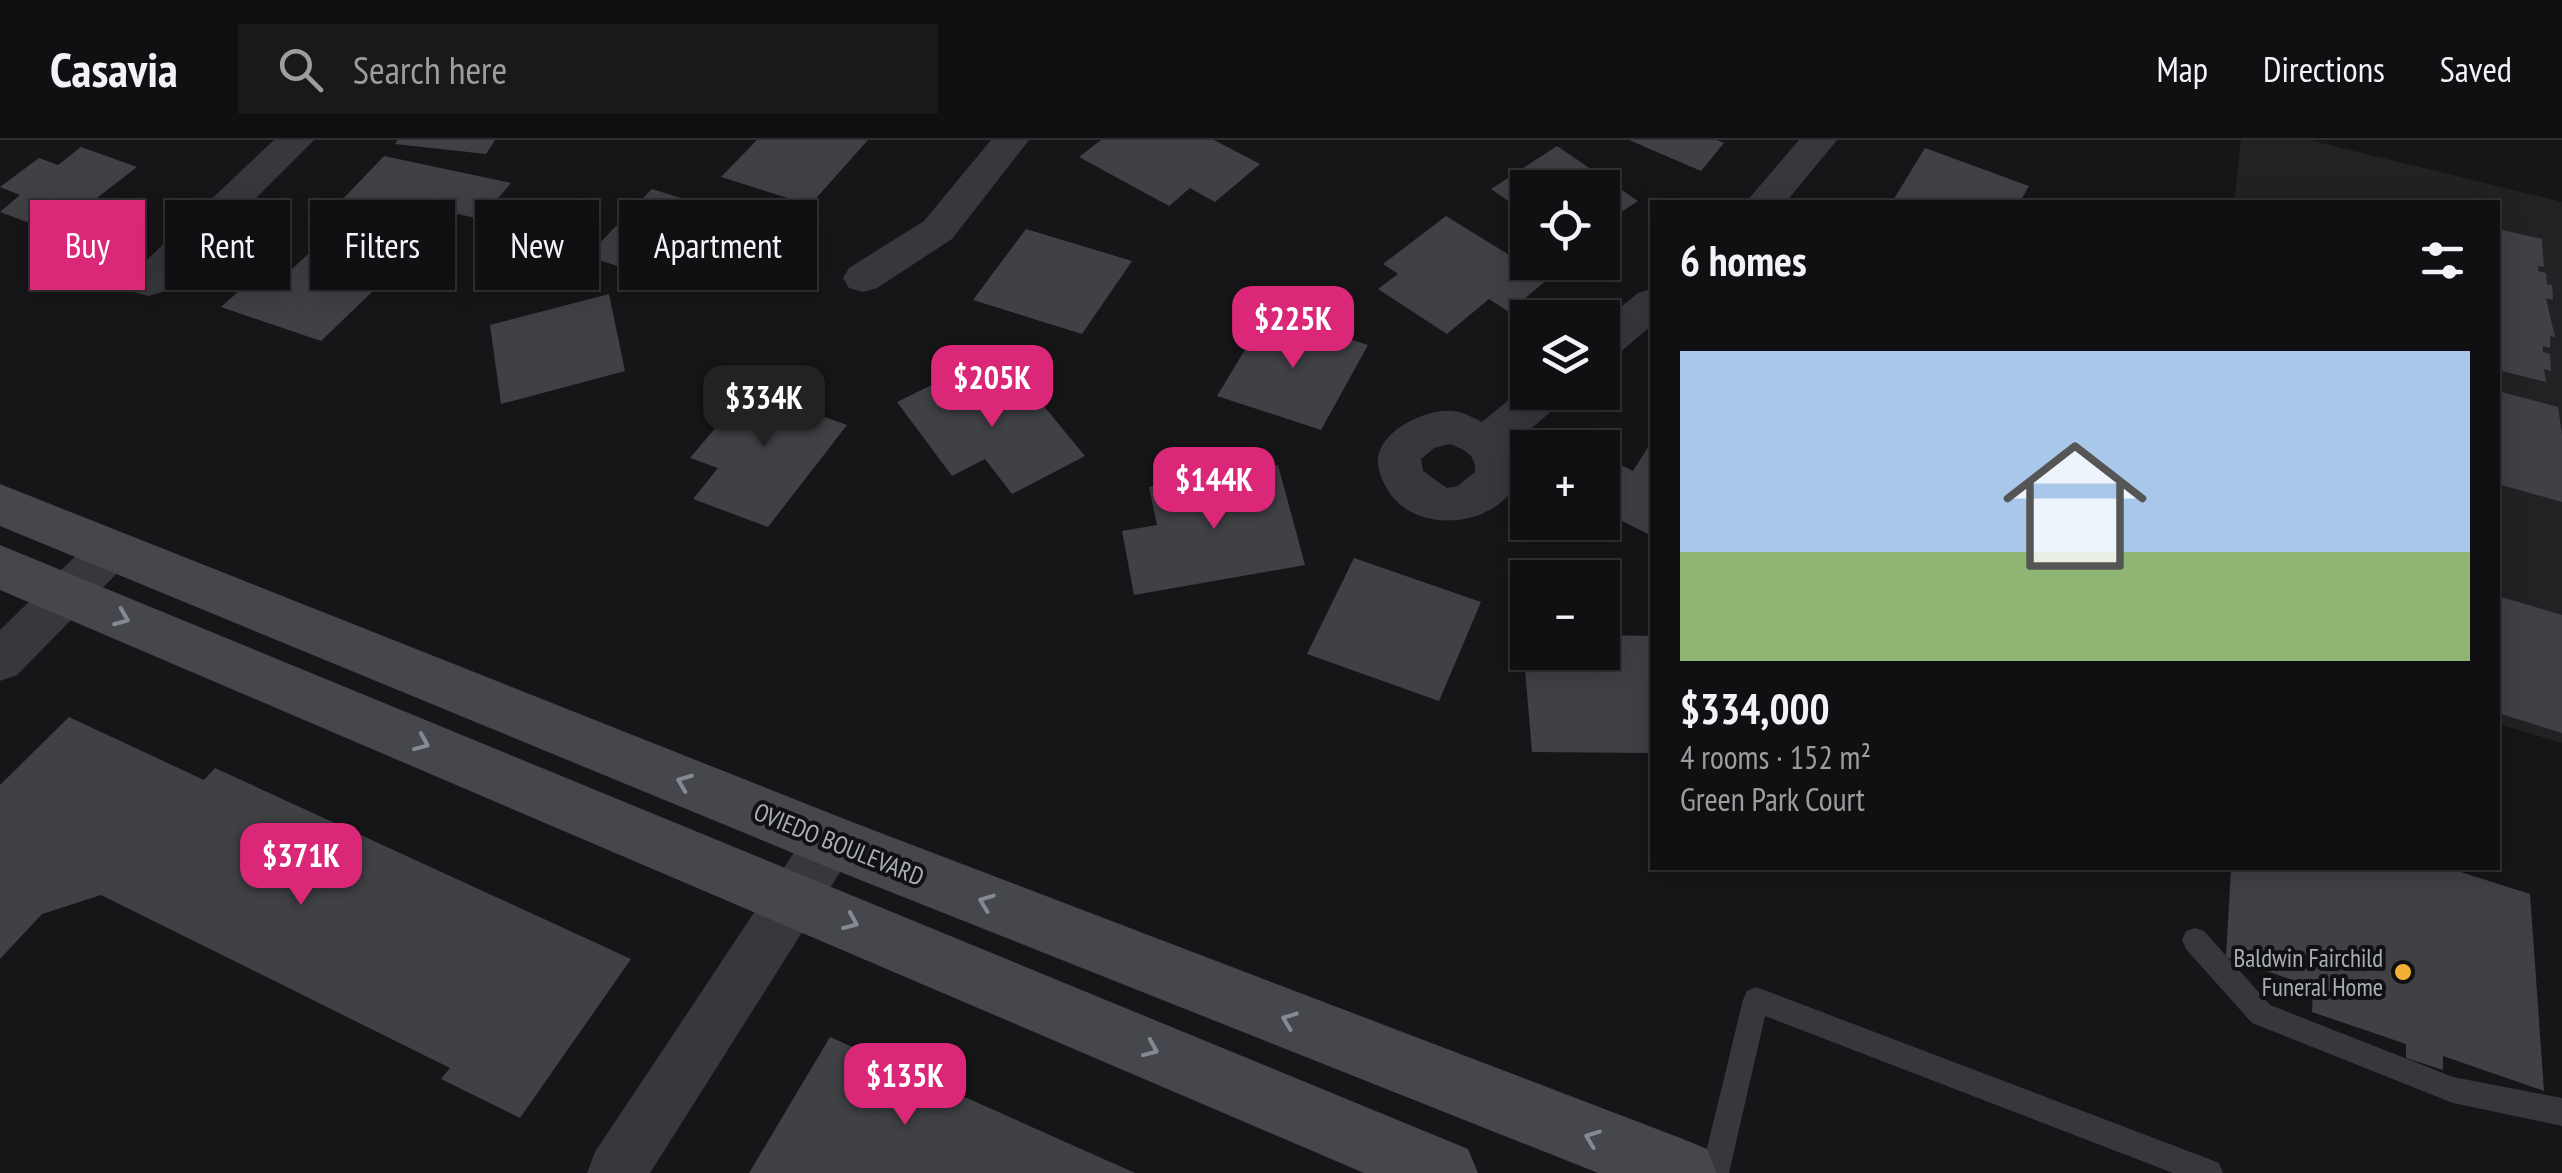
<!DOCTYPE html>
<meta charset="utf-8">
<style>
body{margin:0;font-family:"PT Sans Narrow",sans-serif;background:#19191b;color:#f1f3f6;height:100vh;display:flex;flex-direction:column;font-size:38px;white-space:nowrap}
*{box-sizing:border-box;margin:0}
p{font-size:32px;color:#9c9d9f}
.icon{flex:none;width:55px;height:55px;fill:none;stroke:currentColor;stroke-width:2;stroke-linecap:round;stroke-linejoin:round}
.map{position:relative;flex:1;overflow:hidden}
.sheet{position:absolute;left:1650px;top:60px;width:850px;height:670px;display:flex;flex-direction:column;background:#101012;border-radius:0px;box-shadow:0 5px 25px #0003,0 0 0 2px #303032}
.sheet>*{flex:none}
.top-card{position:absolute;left:30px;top:60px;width:950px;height:90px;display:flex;gap:20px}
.controls{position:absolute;left:1510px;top:30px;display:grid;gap:20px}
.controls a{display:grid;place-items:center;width:110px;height:110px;border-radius:0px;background:#101012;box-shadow:0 5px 25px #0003,0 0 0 2px #303032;font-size:50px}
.price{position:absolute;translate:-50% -85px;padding:0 22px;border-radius:20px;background:#db2777;color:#fff;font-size:32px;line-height:65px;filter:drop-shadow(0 2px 5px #0008)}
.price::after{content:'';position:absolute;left:50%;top:60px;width:30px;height:22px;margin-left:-15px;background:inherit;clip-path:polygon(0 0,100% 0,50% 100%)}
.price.active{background:#222;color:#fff}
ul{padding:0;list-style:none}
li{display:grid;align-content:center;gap:20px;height:530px;padding:0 30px}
li span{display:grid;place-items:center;height:310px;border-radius:0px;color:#555}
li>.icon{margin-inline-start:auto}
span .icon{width:180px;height:180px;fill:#fffc;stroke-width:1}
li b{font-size:42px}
h2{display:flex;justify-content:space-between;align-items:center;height:120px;padding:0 30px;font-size:42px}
.pill{padding:0 35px;border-radius:0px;background:#101012;box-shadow:0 5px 25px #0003,0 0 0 2px #303032;font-size:35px;line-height:90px}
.pill.active{background:#db2777;color:#fff}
header{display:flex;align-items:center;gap:60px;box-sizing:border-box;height:140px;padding:0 50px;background:#101012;border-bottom:2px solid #303032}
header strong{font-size:48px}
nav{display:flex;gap:55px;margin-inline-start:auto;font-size:35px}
.search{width:700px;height:90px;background:#19191b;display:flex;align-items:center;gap:25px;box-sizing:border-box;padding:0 35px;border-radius:0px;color:#9c9d9f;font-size:38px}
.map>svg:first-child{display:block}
.built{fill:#222225}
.building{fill:#404145}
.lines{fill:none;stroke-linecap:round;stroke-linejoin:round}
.lane{fill:#37383d;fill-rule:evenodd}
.street{fill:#37383d;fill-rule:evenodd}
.secondary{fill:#45474d;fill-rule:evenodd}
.oneway{stroke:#858993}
.poi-dot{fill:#f2b134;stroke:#111113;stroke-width:4}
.labels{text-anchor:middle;stroke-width:8;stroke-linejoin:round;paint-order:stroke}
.street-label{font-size:25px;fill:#a8adb8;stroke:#111113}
.poi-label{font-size:25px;fill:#a8adb8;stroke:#111113;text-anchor:end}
</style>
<header>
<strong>Casavia</strong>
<div class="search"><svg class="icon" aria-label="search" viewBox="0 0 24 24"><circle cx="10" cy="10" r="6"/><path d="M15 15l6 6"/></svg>Search here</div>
<nav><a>Map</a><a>Directions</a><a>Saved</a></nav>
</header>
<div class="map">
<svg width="2562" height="1033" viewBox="0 0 2562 1033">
<rect width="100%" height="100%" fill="#161618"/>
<!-- built -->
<polygon class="built" points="2241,0 2309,0 2562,62 2562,603 2498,584 2498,62 2234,62"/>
<!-- building -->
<g class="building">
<polygon points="398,0 495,0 486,14 395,4"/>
<polygon points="757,0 868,0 810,65 721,37"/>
<polygon points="1101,0 1214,0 1260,24 1215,62 1190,48 1169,66 1079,17"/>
<polygon points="1629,0 1717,0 1724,3 1701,31"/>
<polygon points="1557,6 1638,61 1602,85 1602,48 1528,48 1528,75 1491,49"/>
<polygon points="81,7 137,27 93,61 132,74 92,106 0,72 20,55 0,47 39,18 58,25"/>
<polygon points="1925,8 2029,46 2020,62 1892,62"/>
<polygon points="384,16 511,43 480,79 458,74 427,109 319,84"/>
<polygon points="652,49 747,79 684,148 587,116"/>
<polygon points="1446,76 1548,139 1509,172 1489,159 1447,194 1378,149 1398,134 1383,124"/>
<polygon points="1026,89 1132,121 1082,194 973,160"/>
<polygon points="2498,89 2542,99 2544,127 2538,126 2538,131 2546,133 2547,144 2552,145 2553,160 2546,158 2555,197 2550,196 2550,208 2543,206 2543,212 2550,214 2551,231 2544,229 2546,242 2498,230"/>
<polygon points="319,104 396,129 321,201 221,167 258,134 279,141"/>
<polygon points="609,154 625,231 501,264 490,185"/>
<polygon points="1267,173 1368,205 1321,290 1217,256"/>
<polygon points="765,229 812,245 794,266 847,285 768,387 693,359 718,328 690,318"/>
<polygon points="1015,231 1085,316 1012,354 985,319 952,336 897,262 948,237 962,256"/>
<polygon points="2498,251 2558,267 2562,294 2562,362 2498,344"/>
<polygon points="1652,301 1652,396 1602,371 1605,317 1633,331"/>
<polygon points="1278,325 1305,425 1134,455 1122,391 1157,385 1149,347"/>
<polygon points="1354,418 1481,462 1439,561 1307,514"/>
<polygon points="2498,456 2562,475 2562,593 2498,573"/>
<polygon points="1522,494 1528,494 1528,512 1602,512 1602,495 1652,496 1652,613 1532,612"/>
<polygon points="69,577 204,640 215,628 631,819 520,978 441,939 450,928 101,755 42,774 0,819 0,645"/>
<polygon points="2231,728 2302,728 2316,732 2316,728 2448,728 2530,754 2544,951 2443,916 2443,930 2406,918 2406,904 2312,872 2313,847 2226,817"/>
<polygon points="830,897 1135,1033 749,1033"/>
</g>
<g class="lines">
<!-- lane -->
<g class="lane">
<polygon points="2195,788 2204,791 2270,865 2453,937 2562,958 2562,986 2453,963 2252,883 2186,809 2182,800 2186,791"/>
<polygon points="1756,847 2209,1019 2219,1023 2223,1033 2173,1033 1765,876 1729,1033 1701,1033 1743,860 1747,851"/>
</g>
<!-- street -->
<g class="street">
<polygon points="274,0 314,0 162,152 148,156 134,152 128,142 134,132"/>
<polygon points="991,0 1029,0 952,99 877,148 863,152 849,148 843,138 849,128 924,81"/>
<polygon points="1799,0 1837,0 1786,62 1746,62"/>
<polygon points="1652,149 1652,185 1616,216 1602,220 1602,182 1638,153"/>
<path d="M 1528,244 L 1528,252 L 1567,252 L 1561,263 L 1512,305 C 1551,376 1403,420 1379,330 C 1369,295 1424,268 1453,271 C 1463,272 1474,278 1482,282 ZM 1450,304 C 1465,310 1476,314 1475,332 L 1458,346 L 1447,348 L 1423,331 L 1421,319 L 1434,308 Z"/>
<polygon points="111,392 127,397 134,410 127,423 17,535 0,541 0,490 95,397"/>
<polygon points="831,677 849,684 857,701 849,718 650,1033 587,1033 595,1012 813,684"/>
</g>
<!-- secondary -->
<g class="secondary">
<polygon points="0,344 852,682 1683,999 1707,1009 1717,1033 1598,1033 810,720 0,386"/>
<polygon points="0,405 1468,1009 1478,1033 1364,1033 0,450"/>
</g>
</g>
<!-- one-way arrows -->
<defs><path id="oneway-chevron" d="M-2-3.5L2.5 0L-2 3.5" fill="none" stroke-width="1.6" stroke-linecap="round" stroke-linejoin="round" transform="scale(2.5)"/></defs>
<g class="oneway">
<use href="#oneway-chevron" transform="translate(122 478) rotate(22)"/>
<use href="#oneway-chevron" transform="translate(422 603) rotate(23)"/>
<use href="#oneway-chevron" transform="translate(684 642) rotate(-158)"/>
<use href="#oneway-chevron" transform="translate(986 762) rotate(-159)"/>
<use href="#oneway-chevron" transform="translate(851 782) rotate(23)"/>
<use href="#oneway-chevron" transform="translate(1289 880) rotate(-159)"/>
<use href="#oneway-chevron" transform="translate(1151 909) rotate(23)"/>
<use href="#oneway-chevron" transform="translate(1592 998) rotate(-159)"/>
</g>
<!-- markers -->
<circle class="poi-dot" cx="2403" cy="832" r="10"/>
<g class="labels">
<!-- street labels -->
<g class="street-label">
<text transform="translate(839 704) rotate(22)" y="9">OVIEDO BOULEVARD</text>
</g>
<!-- poi labels -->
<g class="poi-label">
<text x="2383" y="827">Baldwin Fairchild<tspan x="2383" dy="29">Funeral Home</tspan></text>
</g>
</g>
</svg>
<div class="controls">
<a><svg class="icon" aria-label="locate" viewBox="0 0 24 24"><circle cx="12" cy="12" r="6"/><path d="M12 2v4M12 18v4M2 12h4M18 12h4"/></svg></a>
<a><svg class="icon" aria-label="layers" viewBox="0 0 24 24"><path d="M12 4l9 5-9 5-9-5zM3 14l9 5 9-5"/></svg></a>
<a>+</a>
<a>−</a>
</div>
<b class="price" style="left:1293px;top:231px">$225K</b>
<b class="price" style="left:992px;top:290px">$205K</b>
<b class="price active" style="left:764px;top:310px">$334K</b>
<b class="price" style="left:1214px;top:392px">$144K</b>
<b class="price" style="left:301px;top:768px">$371K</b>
<b class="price" style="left:905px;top:988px">$135K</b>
<div class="top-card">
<a class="pill active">Buy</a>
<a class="pill">Rent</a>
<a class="pill">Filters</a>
<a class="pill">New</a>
<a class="pill">Apartment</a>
</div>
<section class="sheet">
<h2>6 homes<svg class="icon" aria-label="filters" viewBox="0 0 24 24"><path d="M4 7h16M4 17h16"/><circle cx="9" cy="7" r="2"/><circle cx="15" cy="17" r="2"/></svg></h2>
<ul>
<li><span style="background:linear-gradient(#a9c7e8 65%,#8fb573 0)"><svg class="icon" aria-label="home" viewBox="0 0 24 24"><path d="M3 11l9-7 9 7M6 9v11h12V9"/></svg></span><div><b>$334,000</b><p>4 rooms · 152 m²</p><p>Green Park Court</p></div></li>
</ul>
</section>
</div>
